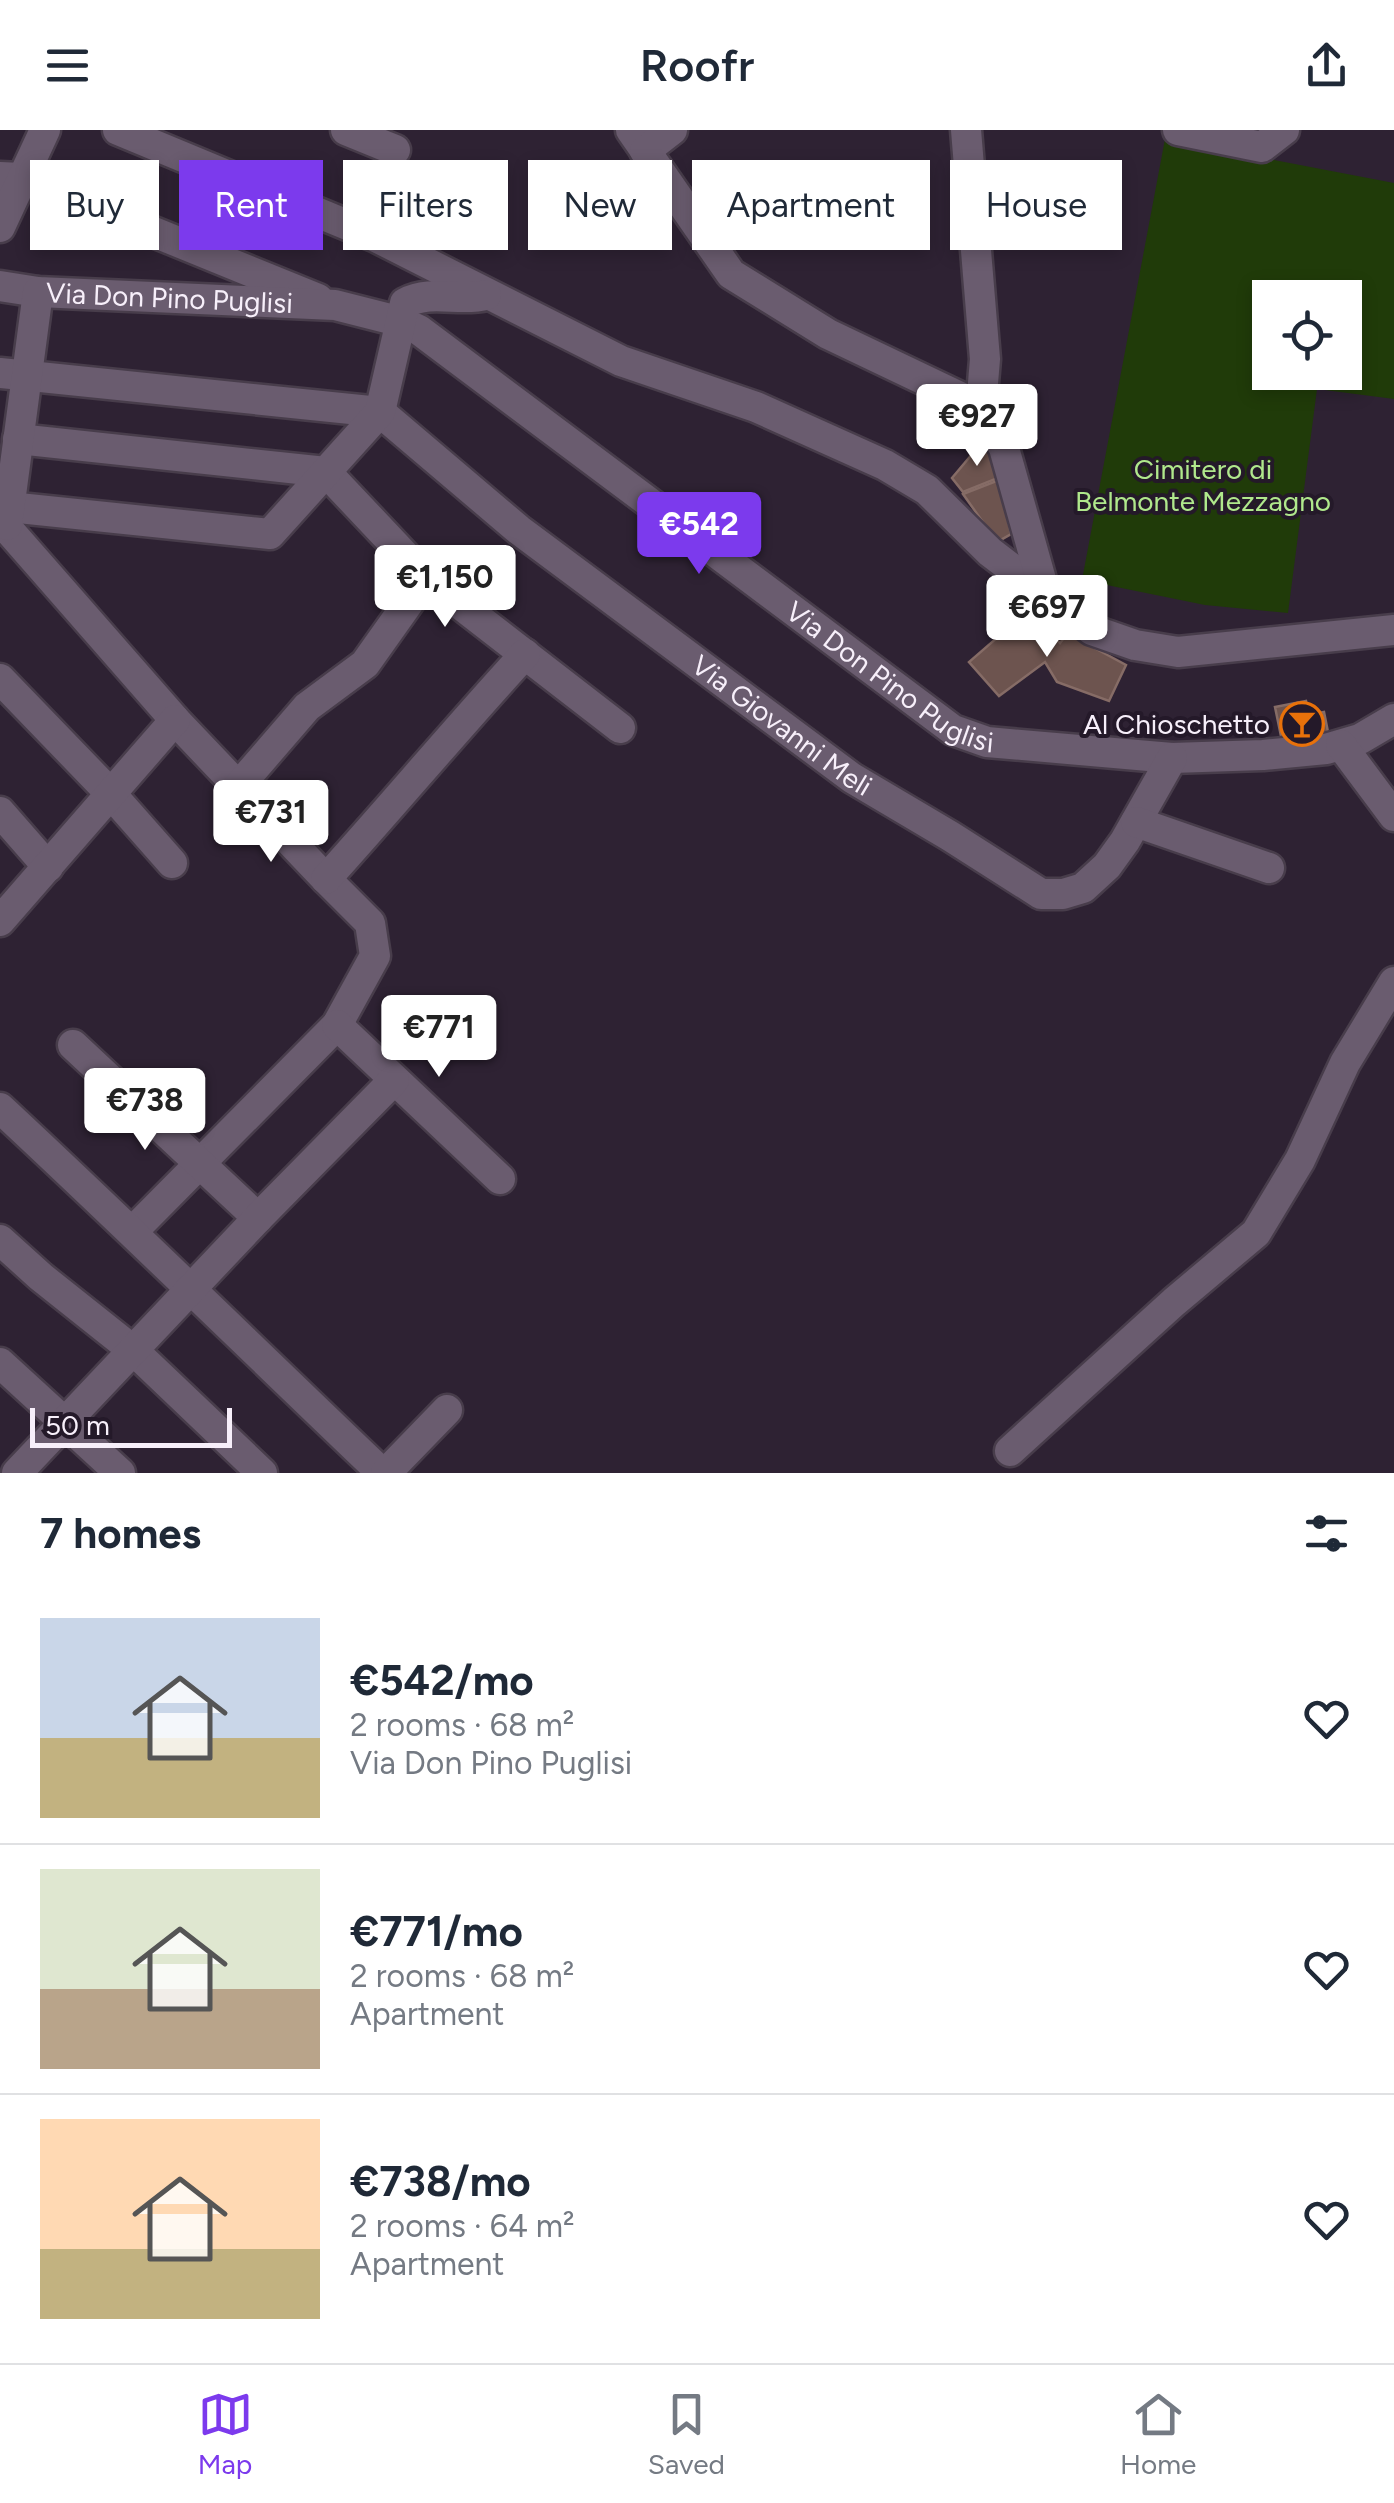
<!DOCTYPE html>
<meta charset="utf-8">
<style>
body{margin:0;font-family:Figtree,sans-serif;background:#f2f2f3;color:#1f2937;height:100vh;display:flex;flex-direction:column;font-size:38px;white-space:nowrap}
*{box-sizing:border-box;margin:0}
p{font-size:32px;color:#747a83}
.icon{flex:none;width:55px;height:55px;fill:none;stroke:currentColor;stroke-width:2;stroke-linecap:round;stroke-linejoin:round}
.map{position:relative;height:1343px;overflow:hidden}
.side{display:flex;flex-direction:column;background:#fff;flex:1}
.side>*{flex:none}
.top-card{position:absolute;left:30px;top:30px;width:1335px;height:90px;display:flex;gap:20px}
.buttons{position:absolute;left:1252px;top:150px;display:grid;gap:20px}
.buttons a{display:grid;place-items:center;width:110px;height:110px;border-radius:0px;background:#fff;box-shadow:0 5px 15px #0003;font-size:50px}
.scale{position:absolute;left:30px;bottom:25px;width:202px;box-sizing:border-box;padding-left:10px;border:5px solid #f7effa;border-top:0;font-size:28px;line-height:35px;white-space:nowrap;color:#f7effa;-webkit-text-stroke:8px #241929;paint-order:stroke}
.price{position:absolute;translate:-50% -85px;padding:0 22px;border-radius:10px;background:#fff;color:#222;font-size:32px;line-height:65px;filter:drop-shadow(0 2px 5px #0008)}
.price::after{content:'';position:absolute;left:50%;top:60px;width:30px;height:22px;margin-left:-15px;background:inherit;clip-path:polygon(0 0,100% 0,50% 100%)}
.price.on{background:#7c3aed;color:#fff}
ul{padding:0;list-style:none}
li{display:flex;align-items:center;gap:30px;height:250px;padding:0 40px}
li+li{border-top:2px solid #e0e1e3}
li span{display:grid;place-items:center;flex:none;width:280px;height:200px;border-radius:0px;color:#555}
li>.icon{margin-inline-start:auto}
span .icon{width:120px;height:120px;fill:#fffc;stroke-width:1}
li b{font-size:42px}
h2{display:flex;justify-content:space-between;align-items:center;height:120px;padding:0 40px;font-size:42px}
.chip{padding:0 35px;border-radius:0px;background:#fff;box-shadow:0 5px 15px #0003;font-size:35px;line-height:90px}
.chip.on{background:#7c3aed;color:#fff}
header{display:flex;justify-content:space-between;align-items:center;height:130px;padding:0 40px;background:#fff;font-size:45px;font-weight:600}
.dock{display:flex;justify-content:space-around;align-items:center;height:140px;border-top:2px solid #e0e1e3;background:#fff;font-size:28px;color:#747a83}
.dock a{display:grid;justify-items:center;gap:5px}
.dock .on{color:#7c3aed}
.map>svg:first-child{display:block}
.green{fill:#203b09;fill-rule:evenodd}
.building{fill:#6d544f;stroke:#866c66;stroke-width:2.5}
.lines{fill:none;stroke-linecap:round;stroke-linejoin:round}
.minor-casing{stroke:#483d4b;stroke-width:35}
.minor{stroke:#6a5c6f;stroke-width:30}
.labels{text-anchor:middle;stroke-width:8;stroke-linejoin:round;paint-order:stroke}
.street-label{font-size:28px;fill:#f7effa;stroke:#241929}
.park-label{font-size:28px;fill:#b0e88c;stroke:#241929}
.poi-label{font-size:28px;fill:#f7effa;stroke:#241929;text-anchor:end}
</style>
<header><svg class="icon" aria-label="menu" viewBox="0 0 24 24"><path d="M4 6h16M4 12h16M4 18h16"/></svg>Roofr<svg class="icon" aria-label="share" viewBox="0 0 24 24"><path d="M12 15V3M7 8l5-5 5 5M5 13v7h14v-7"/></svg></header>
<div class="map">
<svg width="1394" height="1343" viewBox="0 0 1394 1343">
<rect width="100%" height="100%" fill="#2e2233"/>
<!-- green -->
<path class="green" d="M 1165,9 L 1394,53 L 1394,269 L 1317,259 L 1288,483 L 1205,475 L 1082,450 ZM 1270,168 L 1345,168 L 1345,242 L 1270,242 Z"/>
<!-- building -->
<g class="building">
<polygon points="984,310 992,322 998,348 963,362 952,348"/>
<polygon points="999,350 1011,404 997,412 963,364"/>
<polygon points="1028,481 1060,513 1070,500 1089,515 1126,535 1109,571 1057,552 1045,532 999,566 969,532"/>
<polygon points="1306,571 1309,585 1324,582 1328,602 1282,611 1275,577"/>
</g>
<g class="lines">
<!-- minor casing -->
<g class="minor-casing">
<g id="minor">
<polyline points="118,0 374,106 621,231 756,277 885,335 927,360 990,422 1045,464"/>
<polyline points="346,0 395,20"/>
<polyline points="631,0 731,144 828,204 981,277"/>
<polyline points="966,0 985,229 981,277"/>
<polyline points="1178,0 1262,17 1284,0"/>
<polyline points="645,21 672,0"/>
<polyline points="0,47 21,48 318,169"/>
<polyline points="0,97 45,0"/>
<path id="s1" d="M 0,156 L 38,162 L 335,175 L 402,192 L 419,200 L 953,600 L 987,612 L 1172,628 L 1263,625 L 1326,619 L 1360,609 L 1394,589"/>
<path id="s2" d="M 0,243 L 380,282 L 519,400 L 852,648 L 950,706 L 1041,764 L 1063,764 L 1083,758 L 1107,736 L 1125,711 L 1172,628"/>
<polyline points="981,277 1004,318 1045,464 1092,500 1135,515 1178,522 1394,500"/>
<polyline points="18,309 326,342 426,448 620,598"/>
<polyline points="0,375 7,398 175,590 326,749 370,793 375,826 337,895 133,1101"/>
<path d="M 9,377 L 270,404 L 380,282 L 405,173 C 432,159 459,172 486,165"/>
<polyline points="7,395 38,162"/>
<polyline points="0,549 112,665 172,733"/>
<polyline points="1341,615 1394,686"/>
<polyline points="238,657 307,577 365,534 426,448"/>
<polyline points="0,682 48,737"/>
<polyline points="1136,692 1269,738"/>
<path d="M 326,749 C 393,675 457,598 525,524"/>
<polyline points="0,791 175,590"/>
<polyline points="337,895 500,1049"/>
<polyline points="73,915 258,1088"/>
<path d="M 0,978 C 129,1098 254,1221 382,1343"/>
<polyline points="0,1110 41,1147 134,1221 262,1343"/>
<polyline points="0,1233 120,1343"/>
<polyline points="1010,1321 1174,1172 1256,1103 1300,1030 1345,933 1394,852"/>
<polyline points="17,1343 258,1088 394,950"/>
<polyline points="386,1343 447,1280"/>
</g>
</g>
<!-- minor -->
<use href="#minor" class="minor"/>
</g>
<!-- icons -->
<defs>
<g id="bar-ring" transform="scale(2.25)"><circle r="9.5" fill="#241929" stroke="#e8710a" stroke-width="1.5"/><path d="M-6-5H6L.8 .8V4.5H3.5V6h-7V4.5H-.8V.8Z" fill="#e8710a"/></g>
</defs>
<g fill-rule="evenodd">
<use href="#bar-ring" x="1302" y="594"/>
</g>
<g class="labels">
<!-- street labels -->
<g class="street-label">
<text dy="10" stroke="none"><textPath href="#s1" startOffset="170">Via Don Pino Puglisi</textPath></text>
<text dy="10" stroke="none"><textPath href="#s1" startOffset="1010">Via Don Pino Puglisi</textPath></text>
<text dy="10" stroke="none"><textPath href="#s2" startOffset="892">Via Giovanni Meli</textPath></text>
</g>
<!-- park labels -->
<g class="park-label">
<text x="1203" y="349">Cimitero di<tspan x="1203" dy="32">Belmonte Mezzagno</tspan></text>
</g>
<!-- poi labels -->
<g class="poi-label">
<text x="1270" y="604">Al Chioschetto</text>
</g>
</g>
</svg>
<div class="buttons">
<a><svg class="icon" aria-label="locate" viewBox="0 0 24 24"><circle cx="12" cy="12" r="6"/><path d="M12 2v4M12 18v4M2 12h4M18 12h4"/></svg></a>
</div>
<div class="scale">50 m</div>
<b class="price" style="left:977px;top:339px">€927</b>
<b class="price on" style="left:699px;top:447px">€542</b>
<b class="price" style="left:445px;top:500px">€1,150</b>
<b class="price" style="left:1047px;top:530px">€697</b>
<b class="price" style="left:271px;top:735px">€731</b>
<b class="price" style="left:439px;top:950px">€771</b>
<b class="price" style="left:145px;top:1023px">€738</b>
<div class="top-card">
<a class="chip">Buy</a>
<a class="chip on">Rent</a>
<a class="chip">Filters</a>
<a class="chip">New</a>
<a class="chip">Apartment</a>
<a class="chip">House</a>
</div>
</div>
<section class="side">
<h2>7 homes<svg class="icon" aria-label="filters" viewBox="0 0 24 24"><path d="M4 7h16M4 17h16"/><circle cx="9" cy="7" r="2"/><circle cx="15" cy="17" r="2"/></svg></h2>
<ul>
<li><span style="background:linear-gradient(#c9d6e8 60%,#c2b280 0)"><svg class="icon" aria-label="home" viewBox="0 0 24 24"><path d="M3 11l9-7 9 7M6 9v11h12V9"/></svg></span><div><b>€542/mo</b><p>2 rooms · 68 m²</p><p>Via Don Pino Puglisi</p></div><svg class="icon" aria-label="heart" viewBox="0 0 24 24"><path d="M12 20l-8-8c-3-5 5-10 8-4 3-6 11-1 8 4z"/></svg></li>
<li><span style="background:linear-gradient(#dfe7d0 60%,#b9a48a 0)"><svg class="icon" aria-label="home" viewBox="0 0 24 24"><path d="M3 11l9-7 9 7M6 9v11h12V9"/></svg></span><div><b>€771/mo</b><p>2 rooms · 68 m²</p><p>Apartment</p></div><svg class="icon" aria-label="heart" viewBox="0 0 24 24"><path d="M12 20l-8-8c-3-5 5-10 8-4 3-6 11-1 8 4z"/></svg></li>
<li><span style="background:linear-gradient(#ffd9b3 65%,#c2b280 0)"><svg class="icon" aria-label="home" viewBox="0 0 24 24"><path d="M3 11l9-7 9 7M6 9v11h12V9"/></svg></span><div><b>€738/mo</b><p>2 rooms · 64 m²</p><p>Apartment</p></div><svg class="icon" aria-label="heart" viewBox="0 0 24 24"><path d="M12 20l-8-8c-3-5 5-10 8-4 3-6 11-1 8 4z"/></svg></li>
</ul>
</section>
<nav class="dock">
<a class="on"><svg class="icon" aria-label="map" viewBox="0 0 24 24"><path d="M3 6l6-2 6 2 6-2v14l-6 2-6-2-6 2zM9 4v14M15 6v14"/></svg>Map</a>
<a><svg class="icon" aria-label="saved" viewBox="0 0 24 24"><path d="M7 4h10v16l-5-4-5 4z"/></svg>Saved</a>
<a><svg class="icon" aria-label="home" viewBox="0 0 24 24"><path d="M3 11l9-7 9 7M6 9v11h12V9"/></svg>Home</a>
</nav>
